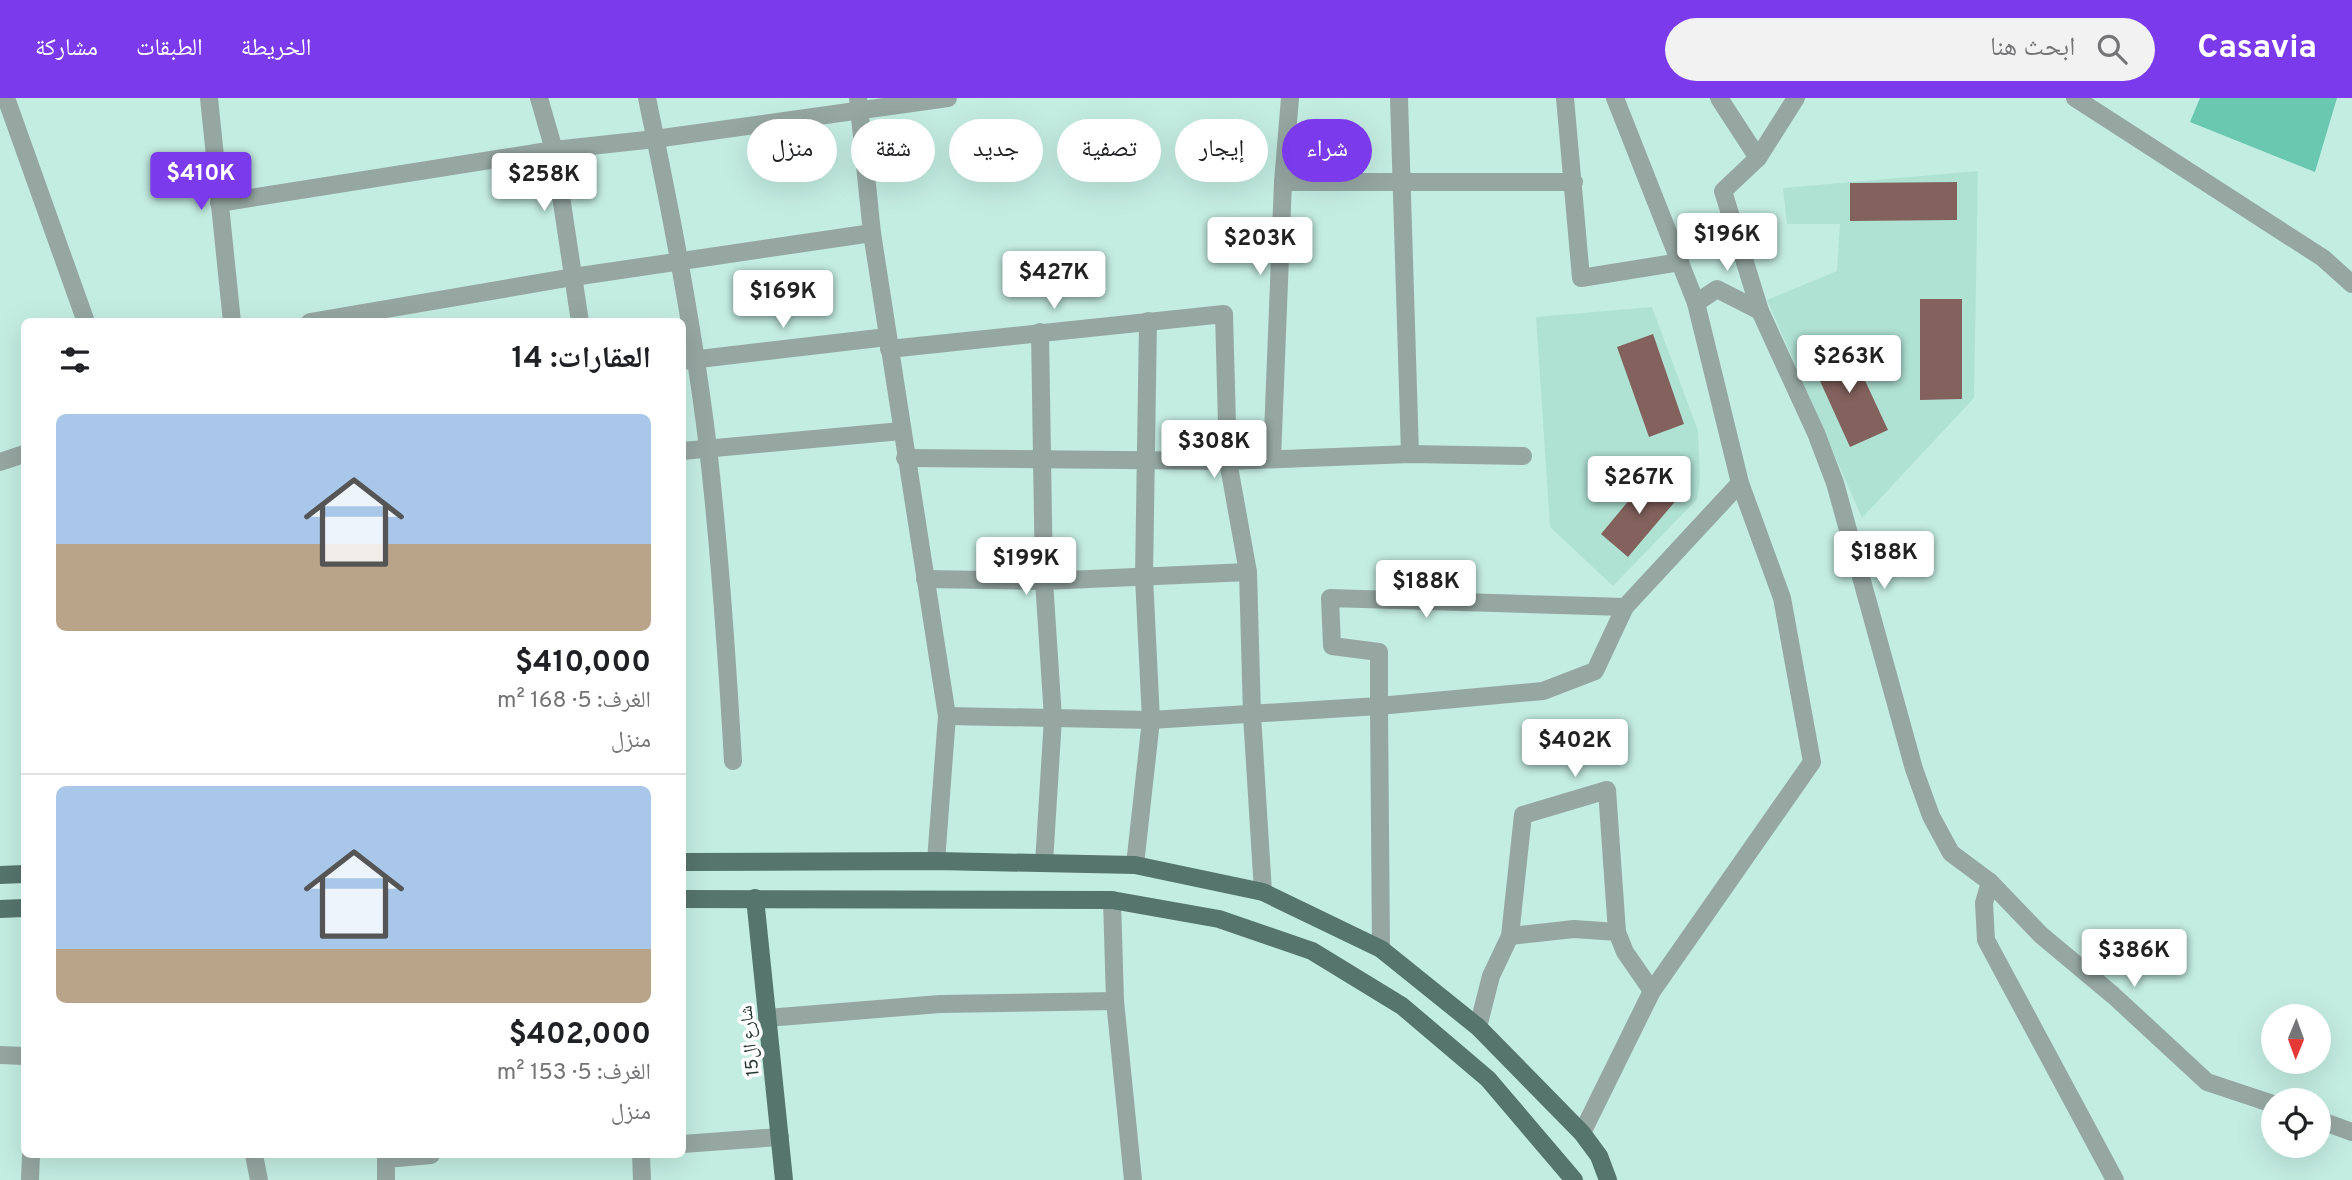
<!DOCTYPE html>
<html lang="ar">
<meta charset="utf-8">
<style>
body{margin:0;font-family:Overpass,"Noto Naskh Arabic",sans-serif;background:#f2f2f2;color:#202124;direction:rtl;height:100vh;display:flex;flex-direction:column;font-size:26px;white-space:nowrap}
*{box-sizing:border-box;margin:0}
p{font-size:23px;color:#757577}
.icon{flex:none;width:38px;height:38px;fill:none;stroke:currentColor;stroke-width:2;stroke-linecap:round;stroke-linejoin:round}
.map{position:relative;flex:1;overflow:hidden;direction:ltr}
.details{position:absolute;left:21px;top:220px;width:665px;height:840px;display:flex;flex-direction:column;background:#fff;border-radius:10px;box-shadow:0 7px 28px #0002;direction:rtl}
.details>*{flex:none}
.hud{position:absolute;left:707px;top:21px;width:665px;height:63px;direction:rtl;display:flex;gap:14px}
.needle{width:46px;rotate:181deg}
.fabs{position:absolute;left:2261px;top:906px;display:grid;gap:14px}
.fabs a{display:grid;place-items:center;width:70px;height:70px;border-radius:50%;background:#fff;box-shadow:0 7px 28px #0002;font-size:35px}
.price{position:absolute;translate:-50% -60px;padding:0 16px;border-radius:7px;background:#fff;color:#222;font-size:23px;line-height:46px;filter:drop-shadow(0 2px 4px #0008)}
.price::after{content:'';position:absolute;left:50%;top:42px;width:21px;height:16px;margin-left:-10px;background:inherit;clip-path:polygon(0 0,100% 0,50% 100%)}
.price.on{background:#7c3aed;color:#fff}
ul{padding:0;list-style:none}
li{display:grid;align-content:center;gap:14px;height:371px;padding:0 35px}
li+li{border-top:2px solid #e0e0e0}
li span{display:grid;place-items:center;height:217px;border-radius:10px;color:#555}
li>.icon{margin-inline-start:auto}
span .icon{width:126px;height:126px;fill:#fffc;stroke-width:1}
li b{font-size:30px}
h2{display:flex;justify-content:space-between;align-items:center;height:84px;padding:0 35px;font-size:30px}
.chip{padding:0 24px;border-radius:32px;background:#fff;box-shadow:0 7px 28px #0002;font-size:24px;line-height:63px}
.chip.on{background:#7c3aed;color:#fff}
header{display:flex;align-items:center;gap:42px;box-sizing:border-box;height:98px;padding:0 35px;background:#7c3aed;color:#fff}
header strong{font-size:33px}
nav{display:flex;gap:38px;margin-inline-start:auto;font-size:24px}
.search{width:490px;height:63px;background:#f2f2f2;display:flex;align-items:center;gap:18px;box-sizing:border-box;padding:0 24px;border-radius:38px;color:#757577;font-size:26px}
.map>svg:first-child{display:block}
.built{fill:#b0e2d4}
.green{fill:#6ac7b0}
.building{fill:#83615d}
.lines{fill:none;stroke-linecap:round;stroke-linejoin:round}
.minor{stroke:#96a7a2;stroke-width:18}
.major{stroke:#56756c;stroke-width:18}
.labels{text-anchor:middle;stroke-width:7;stroke-linejoin:round;paint-order:stroke}
.street-label{font-size:18px;fill:#273732;stroke:#fff}
</style>
<header>
<strong>Casavia</strong>
<div class="search"><svg class="icon" aria-label="search" viewBox="0 0 24 24"><circle cx="10" cy="10" r="6"/><path d="M15 15l6 6"/></svg>ابحث هنا</div>
<nav><a>الخريطة</a><a>الطبقات</a><a>مشاركة</a></nav>
</header>
<div class="map">
<svg width="2352" height="1082" viewBox="0 0 2352 1082">
<rect width="100%" height="100%" fill="#c4ede2"/>
<!-- built -->
<g class="built">
<polygon points="1978,73 1974,300 1862,420 1767,202 1837,173 1840,126 1787,126 1783,90"/>
<polygon points="1652,209 1698,333 1700,382 1697,401 1613,488 1550,429 1536,219"/>
</g>
<!-- green -->
<polygon class="green" points="2200,0 2337,0 2315,74 2190,24"/>
<!-- building -->
<g class="building">
<polygon points="1957,84 1957,122 1850,123 1850,85"/>
<polygon points="1920,201 1962,201 1962,301 1920,302"/>
<polygon points="1653,236 1684,326 1649,339 1617,249"/>
<polygon points="1847,244 1888,332 1850,349 1810,261"/>
<polygon points="1650,377 1678,400 1628,459 1601,436"/>
</g>
<g class="lines">
<!-- minor -->
<g class="minor">
<polyline points="6,0 86,224"/>
<polyline points="209,0 232,224"/>
<polyline points="539,0 554,52 580,224"/>
<path d="M 647,0 C 671,115 694,233 708,350 C 720,454 727,559 733,663"/>
<polyline points="858,0 872,135 947,618 936,763"/>
<polyline points="1399,0 1410,356"/>
<polyline points="1565,0 1581,180 1680,164"/>
<polyline points="1719,0 1758,60"/>
<polyline points="1796,0 1758,60 1723,93 1760,213 1816,335 1835,385 1914,671 1931,718 1951,755 1990,784 2041,837 2114,898 2207,984 2273,1006"/>
<polyline points="2075,0 2323,160 2352,186"/>
<polyline points="1283,84 1574,84"/>
<polyline points="219,105 554,52 655,41 948,0"/>
<polyline points="1696,205 1717,191 1760,213"/>
<polyline points="310,224 573,179 872,135"/>
<polyline points="1040,234 1044,483 1053,620 1044,765"/>
<polyline points="889,251 1224,216 1228,363 1248,474 1252,617 1263,794"/>
<polyline points="682,263 887,239"/>
<polyline points="682,353 901,333"/>
<polyline points="905,360 1228,363 1410,356 1523,358"/>
<polyline points="1272,361 1283,84 1290,0"/>
<polyline points="0,364 24,356"/>
<polyline points="925,481 1044,483 1248,474"/>
<polyline points="947,618 1151,622 1379,608 1379,554 1332,548 1330,500 1625,509"/>
<polyline points="1135,767 1151,622 1144,479 1148,223"/>
<polyline points="1990,784 1984,805 1986,842 2115,1082"/>
<polyline points="1112,802 1115,903 1133,1082"/>
<polyline points="1510,838 1523,717 1607,692 1617,834"/>
<polyline points="1381,851 1379,608 1543,593 1595,573 1625,509 1740,385"/>
<polyline points="767,920 940,906 1115,903"/>
<polyline points="1478,929 1491,878 1510,838 1574,831 1617,834 1625,854 1652,893"/>
<polyline points="0,957 24,958"/>
<polyline points="2319,1022 2352,1034"/>
<polyline points="1582,1035 1652,893 1812,664 1782,500 1740,385 1696,205 1615,0"/>
<polyline points="682,1046 780,1039"/>
<polyline points="254,1057 259,1082"/>
<polyline points="641,1057 642,1082"/>
<polyline points="30,1082 31,1057"/>
<polyline points="386,1082 386,1061 431,1057"/>
</g>
<!-- major -->
<g class="major">
<polyline points="682,764 936,763 1135,767 1263,794 1381,851 1478,929 1582,1035 1599,1058 1608,1082"/>
<polyline points="0,777 24,776"/>
<polyline points="755,800 784,1082"/>
<polyline points="682,801 1112,802 1219,821 1312,853 1402,908 1488,981 1574,1082"/>
<polyline points="0,811 24,810"/>
</g>
</g>
<g class="labels">
<!-- street labels -->
<g class="street-label">
<text transform="translate(749 943) rotate(-96)" y="6">شارع ال15</text>
</g>
</g>
</svg>
<div class="fabs">
<a><svg class="needle" viewBox="-14 -14 28 28"><path d="M0-13l5 13h-10z" fill="#e53935"/><path d="M0 13l5-13h-10z" fill="#757577"/></svg></a>
<a><svg class="icon" aria-label="locate" viewBox="0 0 24 24"><circle cx="12" cy="12" r="6"/><path d="M12 2v4M12 18v4M2 12h4M18 12h4"/></svg></a>
</div>
<b class="price on" style="left:201px;top:114px">$410K</b>
<b class="price" style="left:544px;top:115px">$258K</b>
<b class="price" style="left:1727px;top:175px">$196K</b>
<b class="price" style="left:1260px;top:179px">$203K</b>
<b class="price" style="left:1054px;top:213px">$427K</b>
<b class="price" style="left:783px;top:232px">$169K</b>
<b class="price" style="left:1849px;top:297px">$263K</b>
<b class="price" style="left:1214px;top:382px">$308K</b>
<b class="price" style="left:1639px;top:418px">$267K</b>
<b class="price" style="left:1884px;top:493px">$188K</b>
<b class="price" style="left:1026px;top:499px">$199K</b>
<b class="price" style="left:1426px;top:522px">$188K</b>
<b class="price" style="left:1575px;top:681px">$402K</b>
<b class="price" style="left:2134px;top:891px">$386K</b>
<div class="hud">
<a class="chip on">شراء</a>
<a class="chip">إيجار</a>
<a class="chip">تصفية</a>
<a class="chip">جديد</a>
<a class="chip">شقة</a>
<a class="chip">منزل</a>
</div>
<section class="details">
<h2>العقارات: 14<svg class="icon" aria-label="filters" viewBox="0 0 24 24"><path d="M4 7h16M4 17h16"/><circle cx="9" cy="7" r="2"/><circle cx="15" cy="17" r="2"/></svg></h2>
<ul>
<li><span style="background:linear-gradient(#a9c7e8 60%,#b9a48a 0)"><svg class="icon" aria-label="home" viewBox="0 0 24 24"><path d="M3 11l9-7 9 7M6 9v11h12V9"/></svg></span><div><b>$410,000</b><p>الغرف: 5 · 168 m²</p><p>منزل</p></div></li>
<li><span style="background:linear-gradient(#a9c7e8 75%,#b9a48a 0)"><svg class="icon" aria-label="home" viewBox="0 0 24 24"><path d="M3 11l9-7 9 7M6 9v11h12V9"/></svg></span><div><b>$402,000</b><p>الغرف: 5 · 153 m²</p><p>منزل</p></div></li>
</ul>
</section>
</div>
